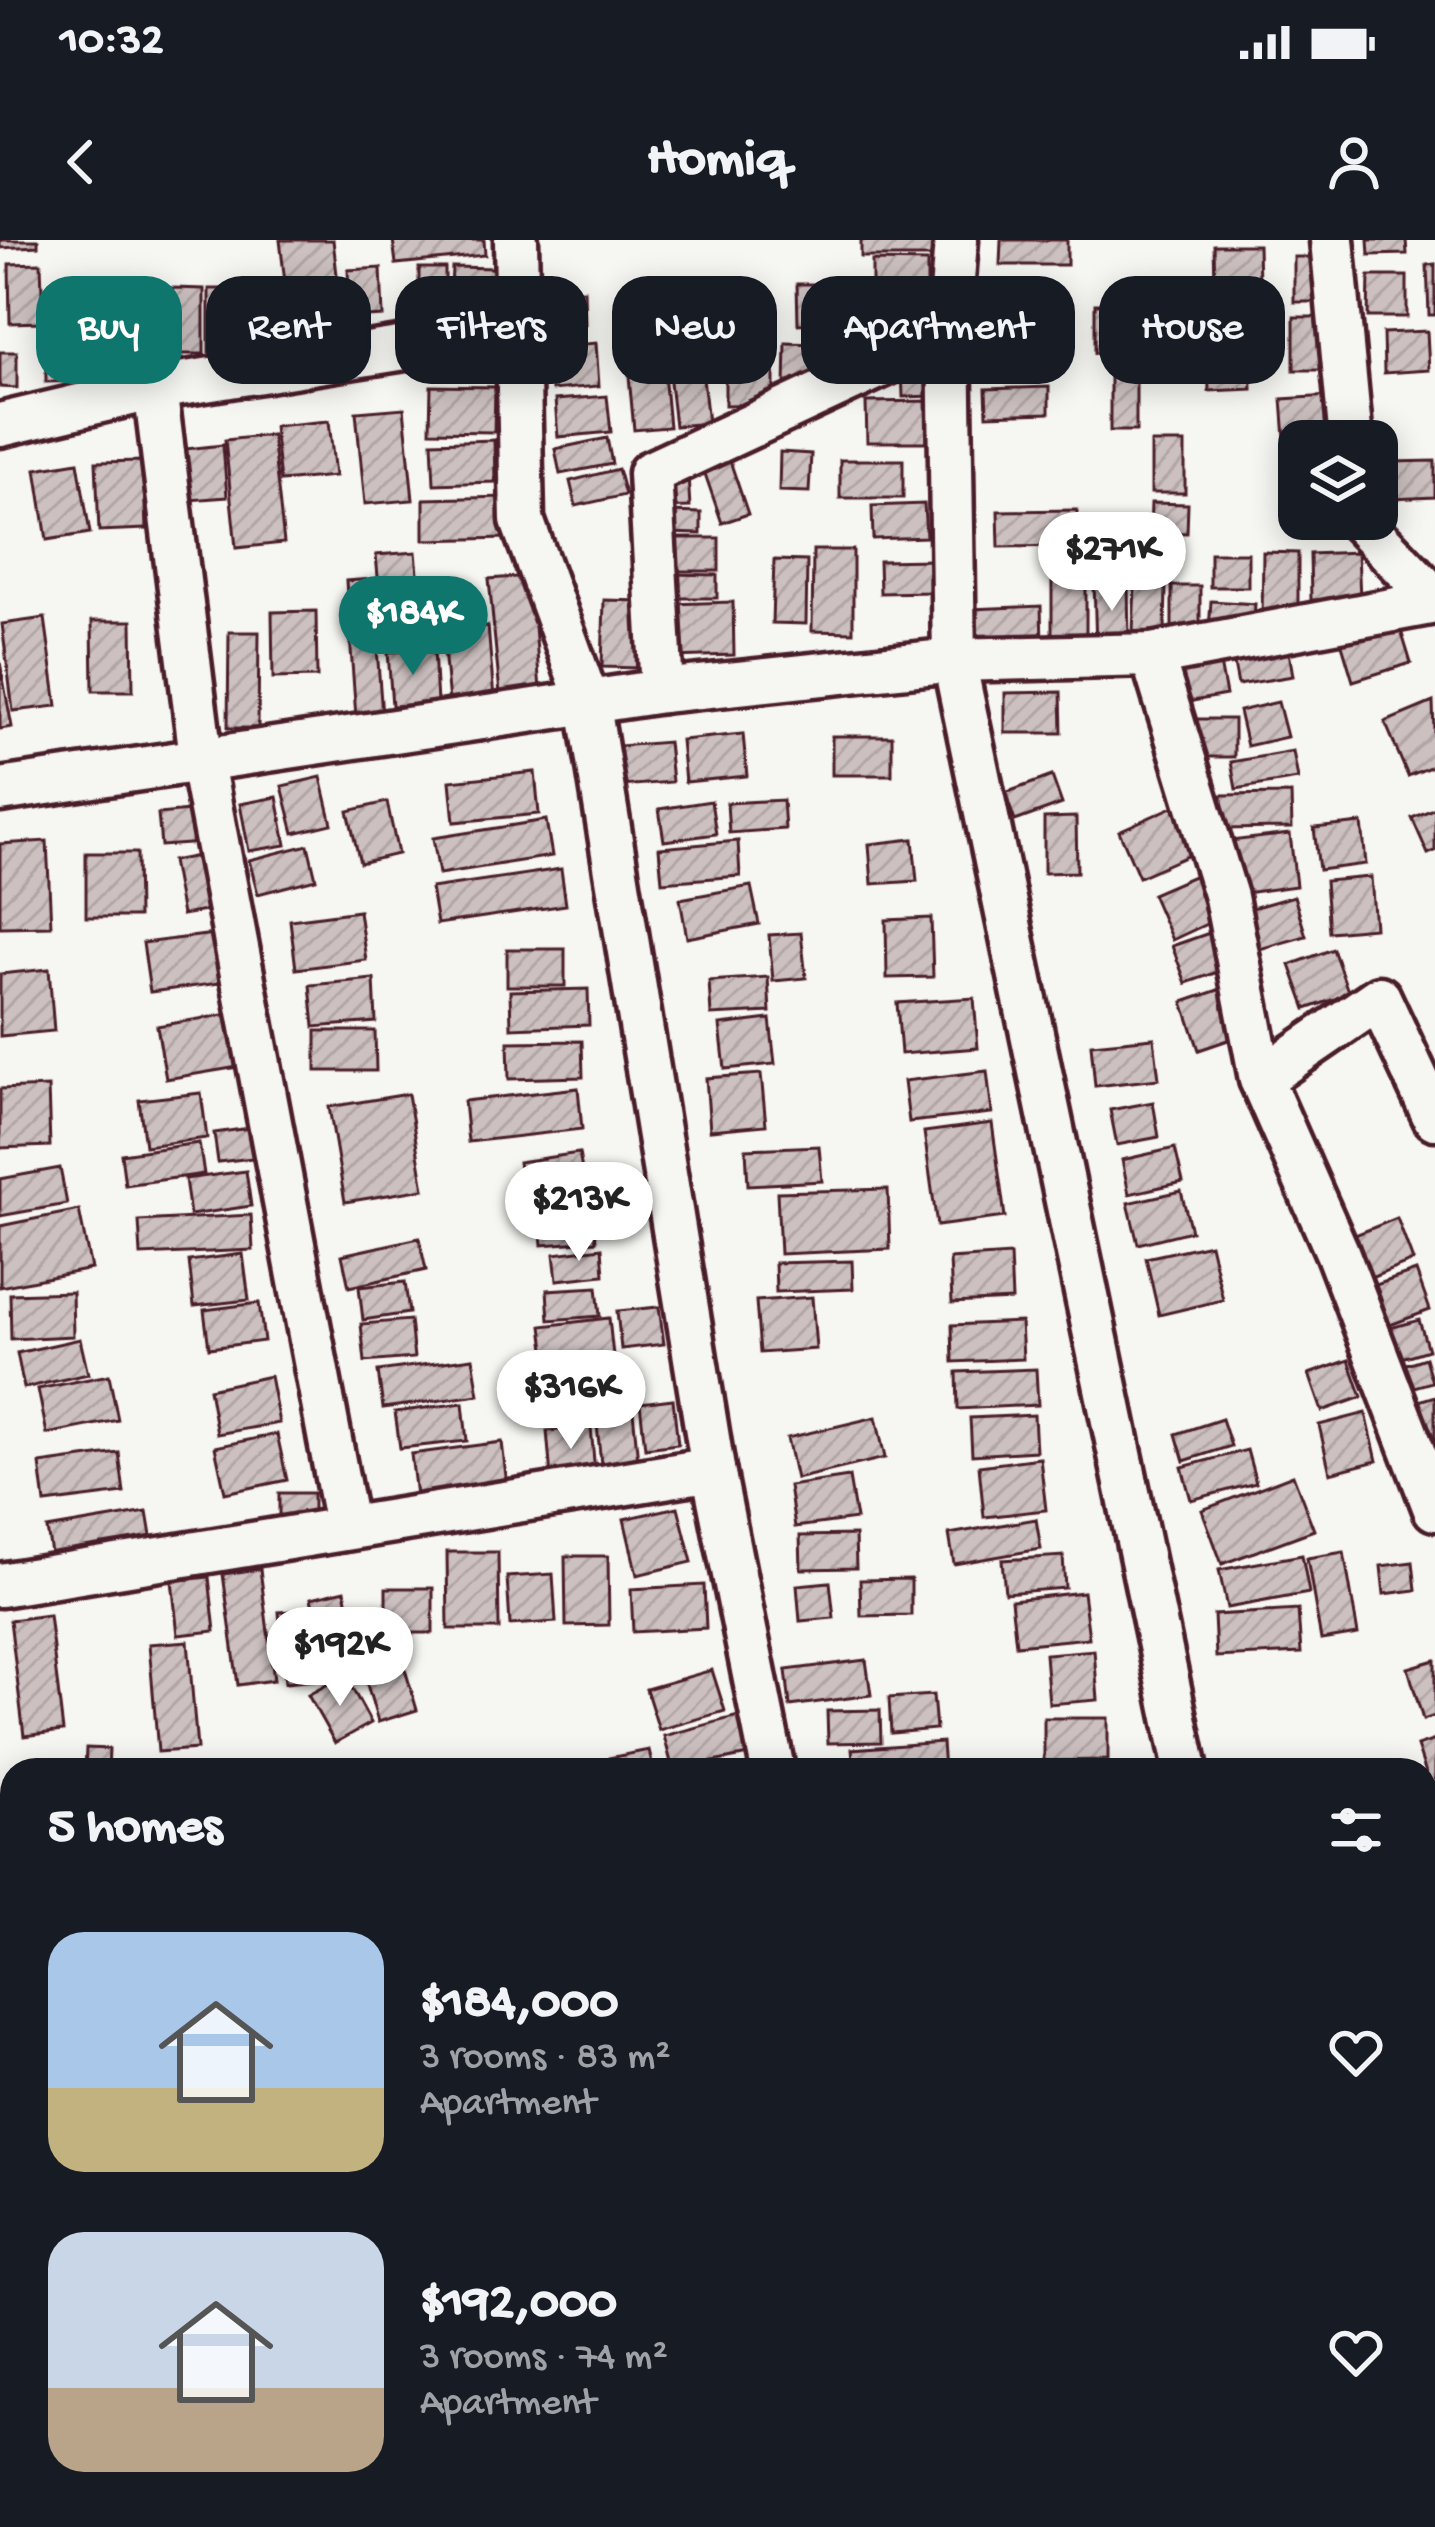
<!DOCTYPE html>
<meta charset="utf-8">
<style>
body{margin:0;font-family:"Gochi Hand",sans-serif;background:#20242c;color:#f1f3f6;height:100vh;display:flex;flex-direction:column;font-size:45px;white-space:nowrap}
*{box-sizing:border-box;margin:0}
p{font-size:39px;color:#9ea1a6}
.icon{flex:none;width:66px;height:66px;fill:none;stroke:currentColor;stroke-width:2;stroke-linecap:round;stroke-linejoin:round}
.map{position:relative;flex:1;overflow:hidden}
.panel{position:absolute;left:0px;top:1518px;width:1437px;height:771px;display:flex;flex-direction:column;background:#171b24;border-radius:36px 36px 0 0;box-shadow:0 6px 30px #0003}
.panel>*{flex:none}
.guide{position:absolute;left:36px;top:36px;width:1365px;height:108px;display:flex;gap:24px}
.fabs{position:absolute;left:1278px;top:180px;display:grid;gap:24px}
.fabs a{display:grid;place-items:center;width:120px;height:120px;border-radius:24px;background:#171b24;box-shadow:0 6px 30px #0003;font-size:60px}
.price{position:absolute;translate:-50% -102px;padding:0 27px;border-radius:42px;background:#fff;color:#222;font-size:39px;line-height:78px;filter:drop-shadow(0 3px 6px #0008)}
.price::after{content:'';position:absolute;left:50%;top:72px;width:36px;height:27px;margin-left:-18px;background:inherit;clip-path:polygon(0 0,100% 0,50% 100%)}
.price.selected{background:#0f766e;color:#fff}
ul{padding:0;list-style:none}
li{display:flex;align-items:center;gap:36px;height:300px;padding:0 48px}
li span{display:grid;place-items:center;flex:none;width:336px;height:240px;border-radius:36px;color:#555}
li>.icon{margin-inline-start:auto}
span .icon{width:144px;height:144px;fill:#fffc;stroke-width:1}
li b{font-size:51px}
h2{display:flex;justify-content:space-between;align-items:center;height:144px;padding:0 48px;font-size:51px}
.chip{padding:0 42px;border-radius:36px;background:#171b24;box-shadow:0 6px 30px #0003;font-size:42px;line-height:108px}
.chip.selected{background:#0f766e;color:#fff}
.status{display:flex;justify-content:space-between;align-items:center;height:84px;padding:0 60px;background:#171b24;direction:ltr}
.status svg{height:33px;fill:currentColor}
header{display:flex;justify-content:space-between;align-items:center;height:156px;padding:0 48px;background:#171b24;font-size:54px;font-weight:700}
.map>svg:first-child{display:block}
.building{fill:url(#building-hatch);stroke:#4a1f2b;stroke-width:3}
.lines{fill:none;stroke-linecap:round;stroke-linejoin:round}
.street-casing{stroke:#4a1f2b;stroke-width:51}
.street{stroke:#f6f6f2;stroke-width:42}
</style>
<div class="status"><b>10:32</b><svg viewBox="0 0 49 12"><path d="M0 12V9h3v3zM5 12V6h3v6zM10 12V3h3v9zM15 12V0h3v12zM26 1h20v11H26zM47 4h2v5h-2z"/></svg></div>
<header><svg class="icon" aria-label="back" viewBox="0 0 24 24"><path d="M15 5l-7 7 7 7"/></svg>Homiq<svg class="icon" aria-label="person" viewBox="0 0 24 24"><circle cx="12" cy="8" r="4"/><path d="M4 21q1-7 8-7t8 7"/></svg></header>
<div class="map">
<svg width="1435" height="2287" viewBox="0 0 1435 2287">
<defs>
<pattern id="building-hatch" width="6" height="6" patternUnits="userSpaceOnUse" patternTransform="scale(3)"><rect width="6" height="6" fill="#ccc1c0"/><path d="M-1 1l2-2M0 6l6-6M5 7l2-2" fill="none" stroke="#b1a5a5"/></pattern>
</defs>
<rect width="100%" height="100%" fill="#f6f6f2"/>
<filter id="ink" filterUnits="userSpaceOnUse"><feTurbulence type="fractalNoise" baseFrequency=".00833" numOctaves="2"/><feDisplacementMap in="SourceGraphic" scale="24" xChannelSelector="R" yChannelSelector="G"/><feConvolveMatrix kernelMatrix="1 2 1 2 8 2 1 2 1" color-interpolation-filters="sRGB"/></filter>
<g filter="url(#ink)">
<!-- building -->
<g class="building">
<polygon points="0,0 38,0 38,6 0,8"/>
<polygon points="280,0 333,0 343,87 291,93"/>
<polygon points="393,0 484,0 485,15 396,24"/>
<rect x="861" y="0" width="72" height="17"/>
<polygon points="1001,0 1067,0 1067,25 1000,25"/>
<polygon points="1368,0 1406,0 1407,14 1369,15"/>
<polygon points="1214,5 1258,5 1259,44 1215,44"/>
<rect x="1294" y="17" width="33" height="45"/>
<polygon points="872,21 927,22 927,63 872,62"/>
<polygon points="41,23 43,82 10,83 9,24"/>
<polygon points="1435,24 1435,75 1429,75 1427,25"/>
<polygon points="452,27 496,28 494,73 450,71"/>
<polygon points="381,28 383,76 350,78 348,30"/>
<rect x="419" y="28" width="26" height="37"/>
<polygon points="1369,36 1407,36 1407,77 1368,77"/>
<polygon points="797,44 832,44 834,82 798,84"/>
<polygon points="172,48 204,49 204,114 172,114"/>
<rect x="209" y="49" width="31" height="63"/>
<polygon points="584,50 585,84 536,85 535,51"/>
<polygon points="1248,58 1250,97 1217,99 1216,60"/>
<polygon points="1095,64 1140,64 1141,113 1095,113"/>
<polygon points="891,67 911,92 871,122 852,97"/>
<rect x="1174" y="71" width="32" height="35"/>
<rect x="1294" y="77" width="40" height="53"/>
<polygon points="102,84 138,84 138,141 102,140"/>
<polygon points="91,85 92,141 46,142 45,86"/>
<polygon points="1427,91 1429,130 1384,133 1383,93"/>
<polygon points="596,103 599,146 552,150 549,107"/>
<polygon points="786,103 817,104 816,147 785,147"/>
<polygon points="846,103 847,141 824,142 824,104"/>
<polygon points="774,107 774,164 725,165 725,108"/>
<polygon points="0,112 17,112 17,148 0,147"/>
<polygon points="1251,120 1252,149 1209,151 1208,121"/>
<polygon points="934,126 934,156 903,157 902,127"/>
<polygon points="702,129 708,183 675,186 669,133"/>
<polygon points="664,133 669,187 634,190 629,136"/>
<rect x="1110" y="136" width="26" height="55"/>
<polygon points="431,146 495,147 494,192 430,191"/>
<polygon points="1049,147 1049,173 987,175 986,149"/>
<polygon points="607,156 611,192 558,197 555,160"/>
<polygon points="1330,156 1332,196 1285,199 1282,159"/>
<polygon points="931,161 931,202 867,202 866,162"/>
<polygon points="404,168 413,260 365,264 356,172"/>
<polygon points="329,181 335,236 280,241 274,186"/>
<polygon points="272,195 284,303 236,308 225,200"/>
<polygon points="607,198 612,224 560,234 555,209"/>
<polygon points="494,200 495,242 434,244 432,202"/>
<rect x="1151" y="203" width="34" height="50"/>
<polygon points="223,205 227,257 189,260 185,209"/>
<polygon points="780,212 811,214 809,252 779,251"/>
<rect x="840" y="220" width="63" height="38"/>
<polygon points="143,221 146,289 99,291 96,222"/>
<polygon points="730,221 748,274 722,283 704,231"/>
<polygon points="1435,221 1435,257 1392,259 1391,222"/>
<polygon points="78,222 90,293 47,300 36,229"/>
<polygon points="618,229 625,255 576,266 570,241"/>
<polygon points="688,235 690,267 657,268 657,236"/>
<polygon points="507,257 509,298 424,300 424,259"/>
<polygon points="1151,263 1188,264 1187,293 1150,292"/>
<polygon points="924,264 926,297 873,299 872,266"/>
<polygon points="1077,270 1078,306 999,307 998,271"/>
<polygon points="667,272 701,273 701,294 666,293"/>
<rect x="667" y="298" width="52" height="33"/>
<polygon points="813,310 853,310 853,392 812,391"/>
<polygon points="416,312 421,366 381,370 376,315"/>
<polygon points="1263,312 1298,313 1298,381 1262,380"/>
<polygon points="1358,312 1360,359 1311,360 1310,314"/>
<rect x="1210" y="313" width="38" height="34"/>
<polygon points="774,320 807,321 806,384 772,383"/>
<polygon points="932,320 932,352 880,353 879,321"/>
<polygon points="668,334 717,335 717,358 668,358"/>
<polygon points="531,336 540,450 500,454 489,339"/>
<rect x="1052" y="336" width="34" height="63"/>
<polygon points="372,339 382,476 356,477 346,341"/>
<polygon points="1128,340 1129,407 1096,408 1094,341"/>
<polygon points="1135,346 1166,346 1165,392 1133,392"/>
<rect x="1172" y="346" width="28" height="41"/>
<polygon points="604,360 642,361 641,428 602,427"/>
<polygon points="1211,361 1255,364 1253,393 1209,390"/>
<polygon points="733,362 734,415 671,417 670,364"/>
<polygon points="1041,366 1042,404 971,405 971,369"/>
<polygon points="316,371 317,437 273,438 272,372"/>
<polygon points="45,378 57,466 13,471 2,384"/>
<polygon points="92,381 132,381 133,451 93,451"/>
<polygon points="1398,381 1411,423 1353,441 1340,398"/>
<polygon points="488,386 494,459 449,462 442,389"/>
<polygon points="229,392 259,392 258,488 228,488"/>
<polygon points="1287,399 1293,436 1238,445 1231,408"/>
<polygon points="434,410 437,463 392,466 388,412"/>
<polygon points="1219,418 1226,455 1176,464 1170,427"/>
<polygon points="0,422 12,487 0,489"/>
<polygon points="1061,452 1062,493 1005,493 1005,453"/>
<polygon points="1278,462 1287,497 1247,506 1239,471"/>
<polygon points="1433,462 1435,525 1408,536 1385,482"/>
<rect x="1190" y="479" width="44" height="38"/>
<polygon points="743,494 747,536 685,542 681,500"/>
<rect x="832" y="496" width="60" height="39"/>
<polygon points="668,502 672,542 622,546 618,506"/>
<polygon points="1293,511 1298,539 1236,549 1231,522"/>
<polygon points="535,532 539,574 454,582 450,541"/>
<polygon points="1052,536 1062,564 1015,581 1005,553"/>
<polygon points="321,537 332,584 294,593 282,546"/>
<polygon points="1291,554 1292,588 1222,589 1222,555"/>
<polygon points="277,557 286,605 249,611 240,564"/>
<polygon points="783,560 785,589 729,593 727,563"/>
<polygon points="711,561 716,594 664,601 659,569"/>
<polygon points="387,562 398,614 360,623 348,571"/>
<polygon points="1175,566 1196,612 1139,637 1119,591"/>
<polygon points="1435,568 1435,611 1428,614 1412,578"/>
<polygon points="199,570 202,603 161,606 158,574"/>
<polygon points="1076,577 1077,632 1044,633 1044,578"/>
<polygon points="546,580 552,616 439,634 433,598"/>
<polygon points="1362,583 1366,624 1319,630 1314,588"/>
<polygon points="1290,594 1296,646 1230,655 1222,602"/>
<polygon points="913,599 917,641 872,644 869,604"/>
<polygon points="47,601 51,686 0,687 0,604"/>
<polygon points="738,601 740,636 662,642 659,608"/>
<polygon points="308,605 316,639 258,654 249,620"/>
<polygon points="86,613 137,613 138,677 86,677"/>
<polygon points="208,614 217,669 182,675 172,621"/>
<polygon points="561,629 566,665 437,684 431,648"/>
<polygon points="1196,635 1215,680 1172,700 1152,654"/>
<polygon points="1371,637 1375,688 1329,692 1325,641"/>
<polygon points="751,646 759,684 687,698 680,659"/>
<polygon points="1294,656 1306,696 1249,712 1238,672"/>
<polygon points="359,671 366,720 296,729 290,680"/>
<polygon points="931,678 933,737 887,738 886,680"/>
<polygon points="1218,690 1232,727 1186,743 1172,706"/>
<polygon points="801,693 806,738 773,741 769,695"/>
<polygon points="214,694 220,743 150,752 143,703"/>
<rect x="507" y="709" width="58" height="37"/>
<polygon points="1333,709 1349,754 1306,769 1290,725"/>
<polygon points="49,729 54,791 0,796 0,734"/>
<polygon points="768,737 770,772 711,775 709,741"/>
<polygon points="374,739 376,782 314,787 310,745"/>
<polygon points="1227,747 1243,795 1199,810 1183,762"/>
<polygon points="588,749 589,785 511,788 510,751"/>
<polygon points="974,758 978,808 901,814 897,763"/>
<polygon points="229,774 238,827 166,839 157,786"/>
<polygon points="770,779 775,824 725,829 720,785"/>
<polygon points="316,791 375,791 376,831 316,831"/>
<polygon points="1154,798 1159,839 1095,846 1091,804"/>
<polygon points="582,801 583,837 509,839 508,802"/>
<polygon points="987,831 992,873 909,882 904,841"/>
<polygon points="761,834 766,885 710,890 706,838"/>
<polygon points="48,847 50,906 0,908 0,849"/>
<polygon points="578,848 582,889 468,902 464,861"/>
<polygon points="201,853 207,898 145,906 139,860"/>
<polygon points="408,854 424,949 345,962 329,867"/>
<polygon points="1153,862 1159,897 1117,905 1110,870"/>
<polygon points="992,883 1005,977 937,986 924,892"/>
<polygon points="257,887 261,917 218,922 214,893"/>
<polygon points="199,903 204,934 125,945 121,914"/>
<polygon points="819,906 822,941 748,945 746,909"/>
<polygon points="1175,908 1183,942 1129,954 1122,920"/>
<polygon points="579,913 586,953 524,962 518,922"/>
<polygon points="60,928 67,964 0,976 0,939"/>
<polygon points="246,931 251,966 190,975 185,939"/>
<polygon points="888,949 890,1009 780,1014 777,952"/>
<polygon points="1181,951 1191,991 1138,1004 1128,963"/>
<polygon points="593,964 596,1001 542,1005 539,968"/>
<polygon points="79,970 91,1029 0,1047 0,986"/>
<polygon points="251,975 253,1010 141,1015 139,981"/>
<polygon points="1397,978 1413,1021 1366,1040 1350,997"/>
<polygon points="419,998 426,1030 349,1047 342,1015"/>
<polygon points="1210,1004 1223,1060 1159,1075 1146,1018"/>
<polygon points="602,1008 604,1035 557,1040 554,1014"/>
<polygon points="243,1014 249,1060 194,1066 189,1021"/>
<polygon points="1010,1015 1012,1060 952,1063 950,1019"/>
<polygon points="852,1021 853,1049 776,1052 775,1023"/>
<polygon points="1416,1031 1430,1070 1390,1085 1376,1045"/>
<polygon points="405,1042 409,1073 363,1080 359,1047"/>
<polygon points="597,1047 600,1076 549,1080 547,1050"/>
<polygon points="72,1052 73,1096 11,1099 10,1054"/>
<polygon points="812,1057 816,1109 760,1113 756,1061"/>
<polygon points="259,1063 264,1101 209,1108 204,1070"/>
<polygon points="659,1067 664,1104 621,1109 617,1071"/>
<polygon points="609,1078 613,1116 547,1124 542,1086"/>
<polygon points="410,1080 414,1118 365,1122 361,1084"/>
<polygon points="1419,1080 1428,1110 1398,1119 1390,1088"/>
<polygon points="1021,1082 1023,1119 953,1122 952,1085"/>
<polygon points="80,1099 88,1134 24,1148 17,1113"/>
<polygon points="473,1118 479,1155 383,1168 378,1131"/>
<polygon points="1425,1118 1432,1142 1407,1149 1400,1126"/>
<polygon points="1349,1120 1362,1157 1322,1171 1309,1134"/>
<polygon points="1036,1129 1038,1165 958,1169 957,1132"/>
<polygon points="109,1135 118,1180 47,1194 38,1149"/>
<polygon points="270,1136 279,1183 217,1194 209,1149"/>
<polygon points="1435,1156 1435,1198 1424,1201 1412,1163"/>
<polygon points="673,1159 678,1204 645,1208 640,1163"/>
<polygon points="463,1163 467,1201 400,1208 395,1172"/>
<polygon points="633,1171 638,1221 601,1224 596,1175"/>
<polygon points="1366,1173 1377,1221 1330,1233 1319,1185"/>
<polygon points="1034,1175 1036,1211 972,1215 970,1178"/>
<polygon points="876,1177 885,1218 796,1239 787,1198"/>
<polygon points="1222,1179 1231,1206 1184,1221 1176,1194"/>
<polygon points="591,1187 595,1233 551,1237 547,1191"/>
<polygon points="277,1194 287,1240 225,1253 215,1207"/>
<polygon points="502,1202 507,1245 416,1256 411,1214"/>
<polygon points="1247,1210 1256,1243 1191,1260 1182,1227"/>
<polygon points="119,1213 124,1253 45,1263 40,1224"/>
<polygon points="1040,1218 1046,1270 984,1277 979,1226"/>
<polygon points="1293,1235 1314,1290 1222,1324 1202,1270"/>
<polygon points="849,1237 856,1279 795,1287 789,1246"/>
<rect x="279" y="1253" width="34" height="27"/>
<polygon points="678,1267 692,1322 637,1335 624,1279"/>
<polygon points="147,1272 154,1314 54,1331 47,1289"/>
<polygon points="1036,1279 1041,1309 954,1324 949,1294"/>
<polygon points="855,1295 856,1328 801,1329 800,1296"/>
<polygon points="447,1312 498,1312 499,1389 448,1389"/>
<polygon points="1344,1312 1358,1394 1321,1400 1307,1318"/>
<polygon points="1302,1315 1309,1353 1227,1368 1219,1330"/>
<polygon points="565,1316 608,1316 609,1385 566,1386"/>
<polygon points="1063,1316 1065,1348 1005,1353 1002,1320"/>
<polygon points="1413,1322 1416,1350 1384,1354 1381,1326"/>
<polygon points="260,1329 274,1440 238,1445 223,1334"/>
<polygon points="553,1334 556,1382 510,1385 507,1337"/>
<polygon points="209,1337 215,1391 178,1395 172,1341"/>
<polygon points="911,1339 911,1375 861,1376 860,1340"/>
<polygon points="830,1342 834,1378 800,1381 797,1345"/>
<polygon points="704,1345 706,1388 633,1392 631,1349"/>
<rect x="386" y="1348" width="47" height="45"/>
<polygon points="345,1350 356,1406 323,1413 311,1358"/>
<polygon points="1083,1352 1089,1398 1016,1405 1011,1360"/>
<polygon points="309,1370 316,1440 285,1443 279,1372"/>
<polygon points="1298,1370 1301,1413 1216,1417 1214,1375"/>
<polygon points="49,1375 63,1491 24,1496 10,1380"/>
<polygon points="188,1401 197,1509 158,1512 149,1404"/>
<polygon points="1094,1410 1098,1460 1049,1464 1045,1414"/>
<polygon points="400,1412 417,1470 378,1482 361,1424"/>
<polygon points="866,1420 871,1455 790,1466 786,1430"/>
<polygon points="1435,1420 1435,1476 1423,1480 1408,1428"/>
<polygon points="712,1430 725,1471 659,1490 646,1449"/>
<polygon points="345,1435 371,1483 335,1503 308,1455"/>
<polygon points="933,1455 936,1489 891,1493 889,1458"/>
<polygon points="880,1470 881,1502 828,1503 827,1471"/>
<polygon points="738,1476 748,1515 673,1530 664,1496"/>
<polygon points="1044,1478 1108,1478 1108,1520 1044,1521"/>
<polygon points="1435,1500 1435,1550 1432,1551 1417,1506"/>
<polygon points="942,1502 944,1530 854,1530 852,1509"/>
<polygon points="86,1508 109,1509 108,1530 85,1530"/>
<polygon points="649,1510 653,1530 612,1530 609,1518"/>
<polygon points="12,1623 12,1656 0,1656 0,1624"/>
<rect x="0" y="1663" width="12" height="30"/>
<rect x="0" y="1701" width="12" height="30"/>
<polygon points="12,1743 12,1817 0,1817 0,1744"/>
<rect x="1425" y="1759" width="10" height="53"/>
<rect x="1425" y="1833" width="10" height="38"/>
<rect x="0" y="1897" width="12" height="59"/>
<polygon points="1435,1909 1435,1946 1425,1946 1425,1910"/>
<rect x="1425" y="1964" width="10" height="49"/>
<polygon points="1435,2058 1435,2114 1425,2116 1425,2059"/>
<rect x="21" y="2277" width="43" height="10"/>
<polygon points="277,2277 414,2277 416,2287 279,2287"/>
<polygon points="441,2277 502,2277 504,2287 443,2287"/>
<polygon points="597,2277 609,2277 611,2287 549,2287"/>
<polygon points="657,2277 660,2287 629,2287 628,2286"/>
<polygon points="668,2277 699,2277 702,2287 670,2287"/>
<polygon points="834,2277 879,2277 880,2287 835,2287"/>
<polygon points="932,2277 995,2277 995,2278 971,2287 936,2287"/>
</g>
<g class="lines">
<!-- street casing -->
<g class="street-casing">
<g id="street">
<polyline points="956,0 949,94 954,420 1186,1530"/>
<polyline points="1332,0 1351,201"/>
<polyline points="155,148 201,517 346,1285"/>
<polyline points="0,185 155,148 518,90"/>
<polyline points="1358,279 1435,359"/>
<polyline points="1152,415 1226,657 1261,839 1337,1012 1435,1269"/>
<polyline points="662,451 650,233 949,94"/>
<polyline points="0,550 662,451 954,420 1152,415 1435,362"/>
<polyline points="1261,839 1379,758 1435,878"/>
<polyline points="713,1229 773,1530"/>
<polyline points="0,1345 713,1229 589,465 522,280 516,0"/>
<polyline points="0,1849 12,1849"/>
<polyline points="0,2141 12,2139"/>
<polyline points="514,2277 515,2287"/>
<polyline points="1284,2277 1285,2287"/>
<polyline points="1110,2282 1165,2287"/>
<polyline points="901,2287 901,2277"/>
</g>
</g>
<!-- street -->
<use href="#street" class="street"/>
</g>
</g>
</svg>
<div class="fabs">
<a><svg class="icon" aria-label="layers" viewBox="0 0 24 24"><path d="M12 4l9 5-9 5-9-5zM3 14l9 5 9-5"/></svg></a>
</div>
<b class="price" style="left:1112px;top:374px">$271K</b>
<b class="price selected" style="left:413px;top:438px">$184K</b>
<b class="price" style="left:579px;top:1024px">$213K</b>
<b class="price" style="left:571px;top:1212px">$316K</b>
<b class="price" style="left:340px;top:1469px">$192K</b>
<div class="guide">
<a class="chip selected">Buy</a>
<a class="chip">Rent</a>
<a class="chip">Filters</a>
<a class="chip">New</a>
<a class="chip">Apartment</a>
<a class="chip">House</a>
</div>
<section class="panel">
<h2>5 homes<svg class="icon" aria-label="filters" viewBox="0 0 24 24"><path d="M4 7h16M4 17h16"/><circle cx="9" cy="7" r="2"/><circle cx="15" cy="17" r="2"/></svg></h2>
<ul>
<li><span style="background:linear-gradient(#a9c7e8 65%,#c2b280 0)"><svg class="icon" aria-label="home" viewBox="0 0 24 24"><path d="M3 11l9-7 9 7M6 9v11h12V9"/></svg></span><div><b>$184,000</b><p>3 rooms · 83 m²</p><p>Apartment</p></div><svg class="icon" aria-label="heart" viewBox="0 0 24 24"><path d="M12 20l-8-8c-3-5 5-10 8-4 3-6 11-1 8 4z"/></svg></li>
<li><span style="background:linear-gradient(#c9d6e8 65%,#b9a48a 0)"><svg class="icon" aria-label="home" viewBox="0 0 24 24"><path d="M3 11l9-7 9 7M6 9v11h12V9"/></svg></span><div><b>$192,000</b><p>3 rooms · 74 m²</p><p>Apartment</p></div><svg class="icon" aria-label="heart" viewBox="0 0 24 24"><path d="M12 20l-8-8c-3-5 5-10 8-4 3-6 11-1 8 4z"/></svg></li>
</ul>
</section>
</div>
